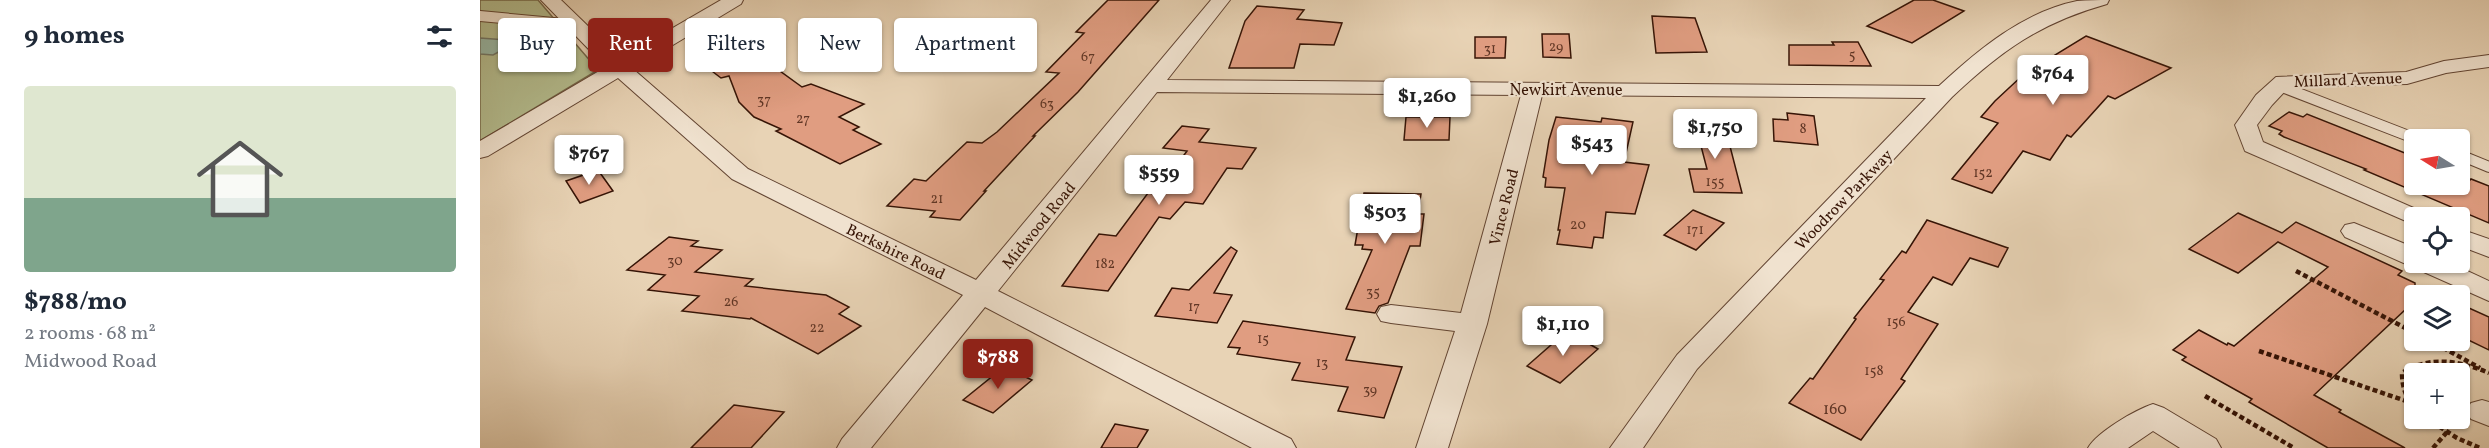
<!DOCTYPE html>
<meta charset="utf-8">
<style>
body{margin:0;font-family:Vollkorn,serif;background:#f2f2f3;color:#1f2937;height:100vh;display:flex;flex-direction:column;font-size:22px;white-space:nowrap}
*{box-sizing:border-box;margin:0}
p{font-size:20px;color:#747a83}
.icon{flex:none;width:33px;height:33px;fill:none;stroke:currentColor;stroke-width:2;stroke-linecap:round;stroke-linejoin:round}
.map{position:relative;flex:1;overflow:hidden}
.sheet{display:flex;flex-direction:column;background:#fff;width:480px}
.sheet>*{flex:none}
.hud{position:absolute;left:18px;top:18px;width:570px;height:54px;display:flex;gap:12px}
.needle{width:39px;rotate:281deg}
.buttons{position:absolute;left:1924px;top:129px;display:grid;gap:12px}
.buttons a{display:grid;place-items:center;width:66px;height:66px;border-radius:6px;background:#fff;box-shadow:0 2px 4px #0004;font-size:30px}
.price{position:absolute;translate:-50% -51px;padding:0 14px;border-radius:6px;background:#fff;color:#222;font-size:20px;line-height:39px;filter:drop-shadow(0 2px 3px #0008)}
.price::after{content:'';position:absolute;left:50%;top:36px;width:18px;height:14px;margin-left:-9px;background:inherit;clip-path:polygon(0 0,100% 0,50% 100%)}
.price.on{background:#8f2418;color:#fff}
ul{padding:0;list-style:none}
li{display:grid;align-content:center;gap:12px;height:318px;padding:0 24px}
li span{display:grid;place-items:center;height:186px;border-radius:6px;color:#555}
li>.icon{margin-inline-start:auto}
span .icon{width:108px;height:108px;fill:#fffc;stroke-width:1}
li b{font-size:26px}
h2{display:flex;justify-content:space-between;align-items:center;height:72px;padding:0 24px;font-size:26px}
.chip{padding:0 21px;border-radius:6px;background:#fff;box-shadow:0 2px 4px #0004;font-size:21px;line-height:54px}
.chip.on{background:#8f2418;color:#fff}
main{display:flex;flex:1;min-height:0}
.map>svg:first-child{display:block}
.green{fill:#b4bd8f;stroke:#75684a;stroke-width:1.5}
.water{fill:#98b9a7;stroke:#717767;stroke-width:1.5}
.building{fill:#e09d81;stroke:#361406;stroke-width:1.5}
.lines{fill:none;stroke-linecap:round;stroke-linejoin:round}
.lane-casing{stroke:#624432;stroke-width:12}
.street-casing{stroke:#624432;stroke-width:2}
.path{stroke:#361406;stroke-width:4.5;stroke-dasharray:5 3;stroke-linecap:butt}
.lane{stroke:#f0e2cf;stroke-width:10}
.street{fill:#f0e2cf;fill-rule:evenodd}
.labels{text-anchor:middle;stroke-width:4.5;stroke-linejoin:round;paint-order:stroke}
.number-label{font-size:14px;fill:#603625}
.street-label{font-size:16px;fill:#361406;stroke:#f0e2cf}
.near-number-label{font-size:16px;fill:#603625}
</style>
<main>
<section class="sheet">
<h2>9 homes<svg class="icon" aria-label="filters" viewBox="0 0 24 24"><path d="M4 7h16M4 17h16"/><circle cx="9" cy="7" r="2"/><circle cx="15" cy="17" r="2"/></svg></h2>
<ul>
<li><span style="background:linear-gradient(#dfe7d0 60%,#7fa58c 0)"><svg class="icon" aria-label="home" viewBox="0 0 24 24"><path d="M3 11l9-7 9 7M6 9v11h12V9"/></svg></span><div><b>$788/mo</b><p>2 rooms · 68 m²</p><p>Midwood Road</p></div></li>
</ul>
</section>
<div class="map">
<svg width="2009" height="448" viewBox="0 0 2009 448">
<rect width="100%" height="100%" fill="#e8d3b5"/>
<filter id="stains"><feTurbulence type="fractalNoise" baseFrequency=".00333" numOctaves="4"/><feColorMatrix values="0 0 0 0 .2 0 0 0 0 .09 0 0 0 0 .02 0 0 0 .5 -.17"/></filter>
<radialGradient id="worn" r=".72"><stop offset=".6" stop-color="#630" stop-opacity="0"/><stop offset="1" stop-color="#630" stop-opacity=".3"/></radialGradient>
<!-- green -->
<polygon class="green" points="0,0 58,0 118,70 0,141"/>
<!-- water -->
<polygon class="water" points="0,38 39,41 13,55 0,54"/>
<!-- building -->
<g class="building">
<polygon points="628,0 679,0 598,92 553,136 555,136 504,191 506,191 480,220 450,217 455,211 407,206 434,179 446,181 487,142 502,143 517,132 579,73 566,72 604,33 596,32"/>
<polygon points="1434,0 1453,0 1484,11 1432,43 1387,26"/>
<polygon points="777,6 824,10 817,19 862,23 854,45 820,44 814,68 749,68 765,21"/>
<polygon points="1172,16 1215,18 1227,52 1176,53"/>
<polygon points="1062,34 1089,34 1091,58 1063,57"/>
<polygon points="1606,36 1691,68 1635,99 1628,96 1591,137 1587,135 1570,160 1543,151 1512,193 1472,179 1518,123 1501,117 1515,101 1544,74"/>
<polygon points="995,37 1026,37 1025,58 995,58"/>
<polygon points="260,42 322,87 331,84 384,104 359,117 379,127 373,130 401,144 360,164 296,131 301,129 274,117 259,102 249,76 241,78 215,58"/>
<polygon points="1352,42 1378,42 1391,66 1309,65 1309,45 1354,45"/>
<polygon points="1809,112 1823,117 1827,114 1935,157 1935,184 1986,184 1991,179 2009,186 2009,223 1884,170 1886,169 1804,137 1799,134 1802,131 1789,126"/>
<polygon points="1307,113 1334,116 1338,145 1294,141 1293,119 1308,120"/>
<polygon points="926,117 970,117 969,140 924,140"/>
<polygon points="1076,117 1121,122 1122,118 1153,122 1144,162 1169,165 1155,214 1126,212 1123,238 1114,237 1112,248 1077,244 1080,230 1078,230 1085,188 1065,187 1066,178 1063,177 1069,140"/>
<polygon points="1214,119 1243,119 1262,193 1214,192 1209,169 1227,169"/>
<polygon points="702,126 729,129 719,142 776,148 762,169 747,168 723,204 705,202 690,219 679,217 628,291 582,286 619,234 636,236 668,193 675,194 707,151 683,148"/>
<polygon points="118,170 133,191 100,203 86,181"/>
<polygon points="884,193 941,194 938,214 944,214 940,246 930,246 908,303 899,306 895,313 866,309 892,250 882,249 883,245 875,245"/>
<polygon points="1213,210 1244,223 1216,250 1184,235"/>
<polygon points="1758,213 1802,233 1816,222 1922,271 1918,275 1935,283 1935,315 1925,310 1834,395 1861,410 1859,412 1925,448 1848,448 1769,402 1772,399 1702,360 1706,357 1693,350 1719,330 1747,345 1748,343 1754,346 1848,267 1798,242 1758,273 1709,249"/>
<polygon points="1447,220 1528,248 1518,267 1490,258 1472,285 1453,277 1428,312 1458,324 1421,379 1425,381 1381,440 1309,403 1330,378 1333,379 1376,319 1374,318 1404,280 1400,279 1422,251 1426,253"/>
<polygon points="189,237 218,241 211,246 242,250 215,272 273,279 265,286 346,295 369,307 359,314 381,326 338,354 271,318 270,319 202,311 219,296 168,290 185,275 147,270"/>
<polygon points="751,247 757,251 734,293 752,295 737,323 675,316 692,288 709,290"/>
<polygon points="1980,304 2009,317 2009,350 1980,336"/>
<polygon points="763,321 875,337 866,360 922,367 904,418 858,411 868,387 812,380 820,363 757,354 760,348 748,347"/>
<polygon points="1087,331 1118,349 1080,383 1047,366"/>
<polygon points="524,367 552,380 513,413 483,400"/>
<polygon points="254,405 304,412 271,448 211,448"/>
<polygon points="635,424 668,430 657,448 621,448"/>
</g>
<g class="lines">
<!-- lane casing -->
<g class="lane-casing">
<g id="lane">
<polyline points="0,16 95,25"/>
<polyline points="1797,85 1939,140"/>
<polyline points="1980,155 2009,167"/>
</g>
</g>
<!-- street casing -->
<g class="street-casing">
<g id="street">
<path d="M 61,0 L 81,0 L 141,58 L 241,0 L 263,0 L 261,4 L 153,69 L 268,169 L 496,280 L 731,0 L 750,0 L 687,80 L 1459,86 C 1498,50 1543,12 1597,1 C 1607,0 1619,0 1629,0 L 1627,4 C 1560,23 1522,50 1472,97 L 1217,369 L 1163,448 L 1130,448 L 1197,355 L 1446,98 L 1062,95 L 1007,324 L 968,448 L 936,448 L 975,331 L 911,323 L 901,321 L 897,314 L 901,307 L 911,305 L 981,313 L 1041,95 L 677,92 L 518,291 L 811,439 L 816,448 L 772,448 L 505,307 L 391,448 L 357,448 L 362,439 L 483,295 L 252,179 L 138,78 L 8,156 L 0,158 L 0,141 L 126,67 Z"/>
<polygon points="2009,55 2009,67 1966,73 1927,84 1809,87 1792,105 1777,125 1783,142 1945,213 1948,218 1935,218 1935,225 1765,151 1755,125 1776,95 1796,77 1926,72 1964,61"/>
<polygon points="1874,223 1935,248 1935,262 1968,262 2009,281 2009,301 1865,237 1861,231 1865,225"/>
<polygon points="1980,229 2009,239 2009,257 1980,246"/>
<polygon points="2002,400 2009,402 2009,426 1991,419 1986,411 1991,403"/>
<path d="M 1673,404 L 1684,408 L 1736,439 L 1741,448 L 1700,448 L 1673,431 L 1648,448 L 1608,448 C 1617,432 1655,410 1673,404 Z"/>
</g>
</g>
<!-- path -->
<g class="path">
<polyline points="1816,271 1935,333"/>
<polyline points="1949,340 2000,368"/>
<polyline points="1779,351 1929,402"/>
<polyline points="1725,396 1814,448"/>
<path d="M 1935,408 C 1926,398 1922,387 1922,373 C 1950,355 1980,361 2009,373"/>
<polyline points="1946,418 1977,438 2000,448"/>
<polyline points="1953,448 1967,432"/>
</g>
<!-- lane -->
<use href="#lane" class="lane"/>
<!-- street -->
<use href="#street" class="street"/>
</g>
<g class="labels">
<!-- number labels -->
<g class="number-label">
<text x="1076" y="51">29</text>
<text x="1010" y="53">31</text>
<text x="1372" y="59">5</text>
<text x="608" y="61">67</text>
<text x="284" y="104">37</text>
<text x="567" y="108">63</text>
<text x="323" y="123">27</text>
<text x="1323" y="133">8</text>
<text x="1503" y="177">152</text>
<text x="1235" y="186">155</text>
<text x="457" y="203">21</text>
<text x="1098" y="229">20</text>
<text x="1215" y="234">171</text>
<text x="195" y="265">30</text>
<text x="625" y="268">182</text>
<text x="893" y="296">35</text>
<text x="251" y="306">26</text>
<text x="714" y="311">17</text>
<text x="1416" y="326">156</text>
<text x="337" y="332">22</text>
<text x="783" y="343">15</text>
<text x="842" y="367">13</text>
<text x="1394" y="375">158</text>
<text x="890" y="394">39</text>
</g>
<!-- street labels -->
<g class="street-label">
<text transform="translate(1868 79) rotate(-2)" y="6">Millard Avenue</text>
<text x="1086" y="95">Newkirt Avenue</text>
<text transform="translate(1363 199) rotate(-46)" y="6">Woodrow Parkway</text>
<text transform="translate(1023 207) rotate(-76)" y="6">Vince Road</text>
<text transform="translate(558 225) rotate(-51)" y="6">Midwood Road</text>
<text transform="translate(416 251) rotate(26)" y="6">Berkshire Road</text>
</g>
<!-- near-number labels -->
<g class="near-number-label">
<text x="1355" y="414">160</text>
</g>
</g>
<rect width="100%" height="100%" filter="url(#stains)"/>
<rect width="100%" height="100%" fill="url(#worn)"/>
</svg>
<div class="buttons">
<a><svg class="needle" viewBox="-14 -14 28 28"><path d="M0-13l5 13h-10z" fill="#e53935"/><path d="M0 13l5-13h-10z" fill="#747a83"/></svg></a>
<a><svg class="icon" aria-label="locate" viewBox="0 0 24 24"><circle cx="12" cy="12" r="6"/><path d="M12 2v4M12 18v4M2 12h4M18 12h4"/></svg></a>
<a><svg class="icon" aria-label="layers" viewBox="0 0 24 24"><path d="M12 4l9 5-9 5-9-5zM3 14l9 5 9-5"/></svg></a>
<a>+</a>
</div>
<b class="price" style="left:1573px;top:106px">$764</b>
<b class="price" style="left:947px;top:129px">$1,260</b>
<b class="price" style="left:1235px;top:160px">$1,750</b>
<b class="price" style="left:1112px;top:176px">$543</b>
<b class="price" style="left:109px;top:186px">$767</b>
<b class="price" style="left:679px;top:206px">$559</b>
<b class="price" style="left:905px;top:245px">$503</b>
<b class="price" style="left:1083px;top:357px">$1,110</b>
<b class="price on" style="left:518px;top:390px">$788</b>
<div class="hud">
<a class="chip">Buy</a>
<a class="chip on">Rent</a>
<a class="chip">Filters</a>
<a class="chip">New</a>
<a class="chip">Apartment</a>
</div>
</div>
</main>
